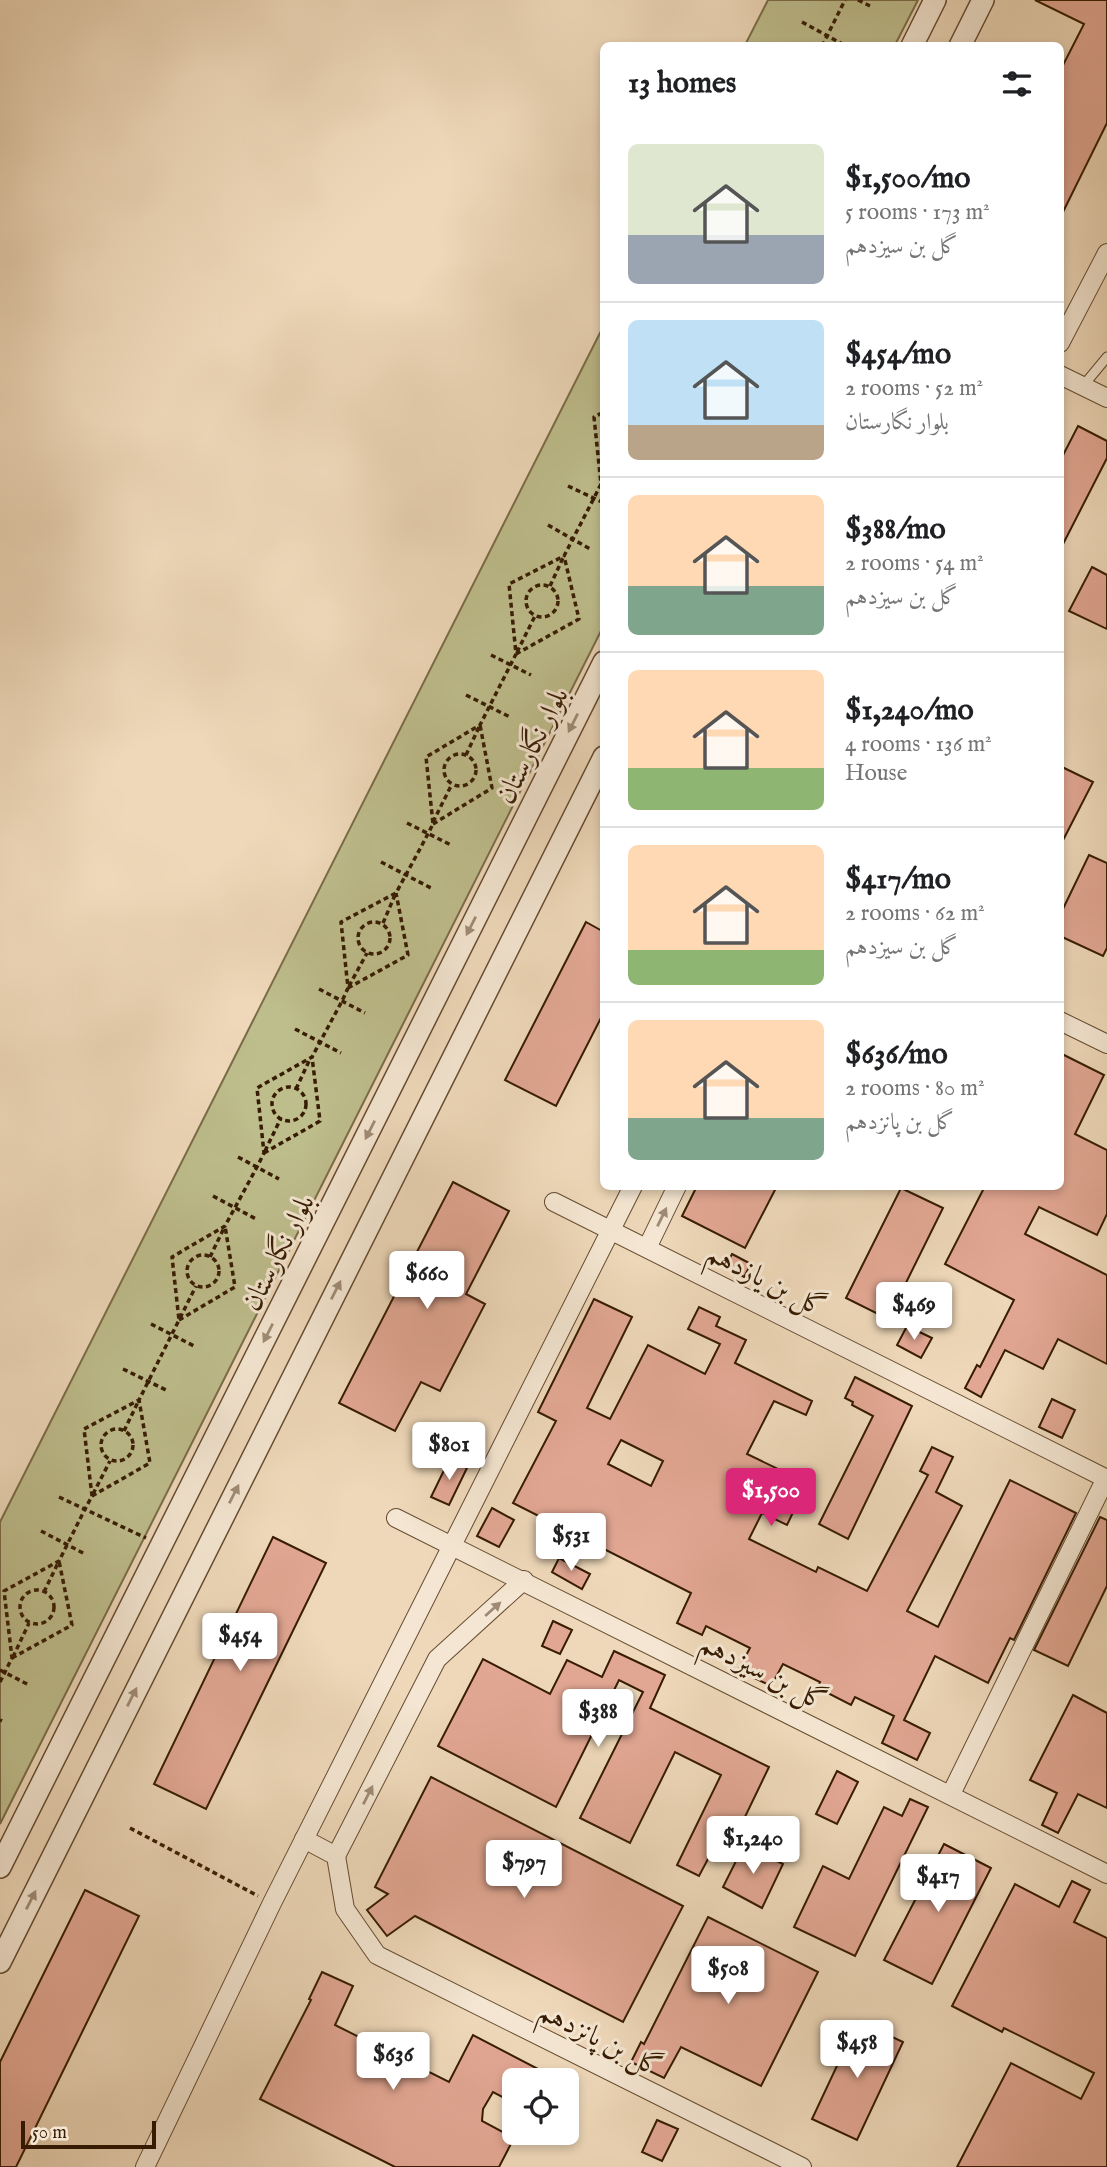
<!DOCTYPE html>
<meta charset="utf-8">
<style>
body{margin:0;font-family:"IM FELL English",Amiri,serif;background:#f6f6f6;color:#202124;height:100vh;display:flex;flex-direction:column;font-size:26px;white-space:nowrap}
*{box-sizing:border-box;margin:0}
p{font-size:23px;color:#757577}
.icon{flex:none;width:38px;height:38px;fill:none;stroke:currentColor;stroke-width:2;stroke-linecap:round;stroke-linejoin:round}
.map{position:relative;flex:1;overflow:hidden}
.panel{position:absolute;left:600px;top:42px;width:464px;height:1148px;display:flex;flex-direction:column;background:#fff;border-radius:10px;box-shadow:0 4px 10px #0003}
.panel>*{flex:none}
.tools{position:absolute;left:502px;top:2068px;display:grid;gap:14px}
.tools a{display:grid;place-items:center;width:77px;height:77px;border-radius:10px;background:#fff;box-shadow:0 4px 10px #0003;font-size:35px}
.scale{position:absolute;left:21px;bottom:18px;width:135px;box-sizing:border-box;padding-left:7px;border:4px solid #371c03;border-top:0;font-size:19px;line-height:24px;white-space:nowrap;color:#371c03;-webkit-text-stroke:5px #f4e6d2;paint-order:stroke}
.price{position:absolute;translate:-50% -60px;padding:0 16px;border-radius:7px;background:#fff;color:#222;font-size:23px;line-height:46px;filter:drop-shadow(0 2px 4px #0008)}
.price::after{content:'';position:absolute;left:50%;top:42px;width:21px;height:16px;margin-left:-10px;background:inherit;clip-path:polygon(0 0,100% 0,50% 100%)}
.price.on{background:#db2777;color:#fff}
ul{padding:0;list-style:none}
li{display:flex;align-items:center;gap:21px;height:175px;padding:0 28px}
li+li{border-top:2px solid #e0e0e0}
li span{display:grid;place-items:center;flex:none;width:196px;height:140px;border-radius:10px;color:#555}
li>.icon{margin-inline-start:auto}
span .icon{width:84px;height:84px;fill:#fffc;stroke-width:1}
li b{font-size:30px}
h2{display:flex;justify-content:space-between;align-items:center;height:84px;padding:0 28px;font-size:30px}
.map>svg:first-child{display:block}
.green{fill:#bebd8c;stroke:#7a6c48;stroke-width:2}
.building{fill:#e2a793;stroke:#371c03;stroke-width:2;fill-rule:evenodd}
.lines{fill:none;stroke-linecap:round;stroke-linejoin:round}
.service-casing{stroke:#654b30;stroke-width:11}
.minor-casing{stroke:#654b30;stroke-width:20}
.tertiary-casing{stroke:#654b30;stroke-width:24}
.path{stroke:#371c03;stroke-width:3.5;stroke-dasharray:5 3.5;stroke-linecap:butt}
.service{stroke:#f4e6d2;stroke-width:9}
.minor{stroke:#f4e6d2;stroke-width:18}
.tertiary{stroke:#f4e6d2;stroke-width:21}
.oneway{fill:#9f8b75}
.labels{text-anchor:middle;stroke-width:6;stroke-linejoin:round;paint-order:stroke}
.street-label{font-size:28px;fill:#371c03;stroke:#f4e6d2}
</style>
<div class="map">
<svg width="1107" height="2167" viewBox="0 0 1107 2167">
<rect width="100%" height="100%" fill="#eed8b9"/>
<filter id="stains"><feTurbulence type="fractalNoise" baseFrequency=".00286" numOctaves="4"/><feColorMatrix values="0 0 0 0 .2 0 0 0 0 .09 0 0 0 0 .02 0 0 0 .5 -.17"/></filter>
<radialGradient id="worn" r=".72"><stop offset=".6" stop-color="#630" stop-opacity="0"/><stop offset="1" stop-color="#630" stop-opacity=".3"/></radialGradient>
<!-- green -->
<g class="green">
<polygon points="768,0 918,0 895,45 745,45"/>
<polygon points="604,325 604,625 0,1824 0,1522"/>
</g>
<!-- building -->
<g class="building">
<polygon points="1035,0 1107,0 1107,123 1060,218 1060,71 1084,24"/>
<polygon points="1078,426 1107,441 1107,458 1060,550 1060,461"/>
<polygon points="1092,567 1107,575 1107,629 1069,611"/>
<polygon points="1060,766 1093,782 1060,846"/>
<polygon points="1089,855 1107,863 1107,948 1103,956 1060,936 1060,915"/>
<polygon points="586,922 604,932 604,1012 556,1106 505,1080"/>
<polygon points="1060,1053 1104,1075 1075,1134 1107,1150 1107,1214 1097,1235 1039,1207 1025,1234 1107,1275 1107,1364 1058,1339 1043,1369 1005,1350 981,1397 965,1388 977,1365 980,1367 1014,1300 945,1264 985,1186 1060,1186"/>
<polygon points="453,1182 509,1211 466,1294 485,1304 440,1391 421,1382 395,1431 339,1403"/>
<polygon points="697,1186 777,1186 745,1248 682,1216"/>
<polygon points="901,1188 943,1208 888,1319 846,1298"/>
<polygon points="732,1254 751,1264 744,1277 725,1267"/>
<path d="M 594,1299 L 632,1317 L 587,1408 L 610,1419 L 648,1345 L 705,1374 L 720,1344 L 688,1329 L 699,1307 L 720,1317 L 716,1326 L 746,1340 L 735,1363 L 812,1401 L 806,1415 L 774,1401 L 747,1454 L 807,1483 L 787,1525 L 762,1513 L 749,1539 L 816,1572 L 818,1567 L 867,1591 L 928,1475 L 920,1471 L 932,1447 L 953,1457 L 936,1492 L 962,1506 L 907,1611 L 938,1627 L 1010,1480 L 1076,1513 L 1014,1640 L 1010,1638 L 988,1683 L 935,1656 L 904,1720 L 930,1733 L 917,1760 L 882,1743 L 894,1716 L 855,1697 L 851,1705 L 818,1688 L 820,1682 L 783,1664 L 771,1686 L 738,1670 L 750,1648 L 706,1626 L 702,1635 L 677,1623 L 691,1593 L 513,1503 L 556,1421 L 538,1412 ZM 621,1440 L 663,1461 L 651,1486 L 608,1464 Z"/>
<polygon points="907,1326 932,1338 921,1358 897,1345"/>
<polygon points="855,1377 912,1406 848,1539 819,1524 873,1416 852,1405 853,1402 845,1398"/>
<polygon points="1052,1399 1075,1410 1062,1438 1039,1427"/>
<polygon points="449,1460 467,1468 449,1505 431,1497"/>
<polygon points="492,1508 514,1520 499,1547 477,1536"/>
<polygon points="1100,1517 1107,1520 1107,1586 1068,1666 1034,1650"/>
<polygon points="273,1537 326,1563 206,1809 154,1784"/>
<polygon points="559,1558 590,1574 582,1589 552,1572"/>
<polygon points="553,1621 572,1630 560,1654 542,1646"/>
<polygon points="614,1651 665,1675 650,1708 769,1767 730,1848 717,1842 699,1876 677,1865 721,1775 675,1752 630,1843 580,1818 643,1692 619,1680 556,1807 438,1746 483,1659 550,1694 567,1660 602,1677"/>
<polygon points="1073,1695 1107,1713 1107,1808 1078,1794 1058,1833 1042,1825 1057,1793 1030,1780"/>
<polygon points="837,1771 858,1782 837,1824 816,1814"/>
<polygon points="431,1777 683,1906 623,2022 415,1916 387,1936 367,1910 388,1894 375,1887"/>
<polygon points="910,1799 928,1807 855,1956 794,1927 823,1866 849,1879 884,1807 902,1816"/>
<polygon points="944,1844 991,1868 932,1984 884,1960"/>
<polygon points="744,1845 783,1864 762,1908 723,1887"/>
<polygon points="1072,1881 1090,1890 1074,1922 1107,1938 1107,2167 957,2167 1011,2063 1081,2099 1094,2073 1004,2028 1002,2032 952,2006 1015,1884 1059,1907"/>
<polygon points="85,1890 139,1916 16,2167 0,2167 0,2062"/>
<polygon points="708,1917 818,1972 761,2086 681,2047 664,2078 631,2062 641,2042 644,2044"/>
<polygon points="322,1972 353,1986 335,2025 449,2082 473,2035 561,2081 514,2081 514,2103 493,2092 483,2109 482,2121 514,2138 499,2167 395,2167 260,2099 311,2000 309,1999"/>
<polygon points="858,2021 903,2042 857,2140 812,2119"/>
<polygon points="657,2120 678,2129 662,2161 642,2152"/>
</g>
<g class="lines">
<!-- service casing -->
<g class="service-casing">
<polyline id="service" points="1083,386 1107,357"/>
</g>
<!-- minor casing -->
<g class="minor-casing">
<g id="minor">
<polyline points="1060,343 1107,253"/>
<polyline points="1060,375 1107,398"/>
<polyline points="1060,1021 1107,1044"/>
<polyline points="554,1202 1107,1479"/>
<polyline points="647,1248 677,1186"/>
<polyline points="396,1518 1107,1874"/>
<polyline points="951,1794 1106,1478"/>
<polyline points="304,1839 336,1856 345,1909 377,1955 802,2167"/>
<polyline points="336,1856 437,1659 524,1580"/>
<polyline points="145,2167 272,1903 633,1186"/>
</g>
</g>
<!-- tertiary casing -->
<g class="tertiary-casing">
<g id="tertiary">
<polyline points="912,46 935,0"/>
<polyline points="960,46 983,0"/>
<polyline points="0,1867 604,662"/>
<polyline points="0,1962 604,757"/>
</g>
</g>
<!-- path -->
<g class="path">
<polyline points="858,0 870,6"/>
<polyline points="802,22 846,46"/>
<polyline points="822,46 845,0"/>
<polyline points="568,486 604,503"/>
<polyline points="548,525 590,549"/>
<circle cx="542" cy="601" r="16"/>
<polyline points="550,586 563,558"/>
<polyline points="517,652 535,616"/>
<polyline points="516,654 579,619 564,556"/>
<polyline points="491,655 531,675"/>
<polyline points="466,695 510,717"/>
<circle cx="460" cy="770" r="16"/>
<polyline points="466,755 480,725"/>
<polyline points="433,822 452,784"/>
<polyline points="407,823 451,845"/>
<polyline points="433,824 492,788 480,725"/>
<polyline points="381,862 431,888"/>
<circle cx="374" cy="938" r="16"/>
<polyline points="383,923 395,895"/>
<polyline points="349,986 367,953"/>
<polyline points="348,988 408,955 396,893"/>
<polyline points="319,989 365,1013"/>
<polyline points="295,1029 341,1053"/>
<circle cx="289" cy="1104" r="17"/>
<polyline points="296,1089 310,1059"/>
<polyline points="265,1151 281,1118"/>
<polyline points="264,1153 320,1121 312,1057"/>
<polyline points="238,1157 279,1179"/>
<polyline points="213,1196 256,1219"/>
<circle cx="203" cy="1271" r="16"/>
<polyline points="210,1257 224,1228"/>
<polyline points="180,1318 196,1286"/>
<polyline points="179,1320 235,1287 225,1226"/>
<polyline points="151,1324 196,1347"/>
<polyline points="123,1369 168,1391"/>
<circle cx="117" cy="1445" r="16"/>
<polyline points="124,1431 138,1402"/>
<polyline points="93,1494 110,1461"/>
<polyline points="92,1496 150,1463 139,1400"/>
<polyline points="59,1497 146,1538"/>
<polyline points="41,1531 85,1554"/>
<circle cx="37" cy="1607" r="17"/>
<polyline points="44,1592 58,1563"/>
<polyline points="13,1657 29,1623"/>
<polyline points="12,1658 72,1625 59,1561"/>
<polyline points="0,1670 29,1685"/>
<polyline points="0,1682 12,1658 4,1591 59,1561 85,1509 92,1496 84,1429 139,1400 179,1320 172,1257 225,1226 257,1167 264,1153 257,1088 312,1057 342,1001 348,988 341,922 396,893 421,847 433,824 426,757 480,725 516,654 509,584 564,556 594,498 601,484 594,417 604,412"/>
<polyline points="0,1720 2,1721"/>
<polyline points="130,1828 258,1896"/>
</g>
<!-- service -->
<use href="#service" class="service"/>
<!-- minor -->
<use href="#minor" class="minor"/>
<!-- tertiary -->
<use href="#tertiary" class="tertiary"/>
</g>
<!-- one-way arrows -->
<defs><path id="oneway-solid" d="M-6-.8H1V-3.2L6.5 0L1 3.2V.8H-6Z" transform="scale(1.75)"/></defs>
<g class="oneway">
<use href="#oneway-solid" transform="translate(573 723) rotate(117)"/>
<use href="#oneway-solid" transform="translate(471 926) rotate(117)"/>
<use href="#oneway-solid" transform="translate(370 1130) rotate(117)"/>
<use href="#oneway-solid" transform="translate(662 1217) rotate(-64)"/>
<use href="#oneway-solid" transform="translate(336 1290) rotate(-63)"/>
<use href="#oneway-solid" transform="translate(268 1333) rotate(117)"/>
<use href="#oneway-solid" transform="translate(234 1494) rotate(-63)"/>
<use href="#oneway-solid" transform="translate(493 1609) rotate(-42)"/>
<use href="#oneway-solid" transform="translate(132 1697) rotate(-63)"/>
<use href="#oneway-solid" transform="translate(368 1795) rotate(-63)"/>
<use href="#oneway-solid" transform="translate(31 1900) rotate(-63)"/>
</g>
<g class="labels">
<!-- street labels -->
<g class="street-label">
<text transform="translate(531 745) rotate(-63)" y="10">بلوار نگارستان</text>
<text transform="translate(277 1252) rotate(-63)" y="10">بلوار نگارستان</text>
<text transform="translate(767 1279) rotate(27)" y="10">گل بن یازدهم</text>
<text transform="translate(764 1671) rotate(27)" y="10">گل بن سیزدهم</text>
<text transform="translate(601 2038) rotate(27)" y="10">گل بن پانزدهم</text>
</g>
</g>
<rect width="100%" height="100%" filter="url(#stains)"/>
<rect width="100%" height="100%" fill="url(#worn)"/>
</svg>
<div class="tools">
<a><svg class="icon" aria-label="locate" viewBox="0 0 24 24"><circle cx="12" cy="12" r="6"/><path d="M12 2v4M12 18v4M2 12h4M18 12h4"/></svg></a>
</div>
<div class="scale">50 m</div>
<b class="price" style="left:427px;top:1311px">$660</b>
<b class="price" style="left:914px;top:1342px">$469</b>
<b class="price" style="left:449px;top:1482px">$801</b>
<b class="price on" style="left:771px;top:1528px">$1,500</b>
<b class="price" style="left:571px;top:1573px">$531</b>
<b class="price" style="left:240px;top:1673px">$454</b>
<b class="price" style="left:598px;top:1749px">$388</b>
<b class="price" style="left:753px;top:1876px">$1,240</b>
<b class="price" style="left:524px;top:1900px">$797</b>
<b class="price" style="left:938px;top:1914px">$417</b>
<b class="price" style="left:728px;top:2006px">$508</b>
<b class="price" style="left:857px;top:2080px">$458</b>
<b class="price" style="left:393px;top:2092px">$636</b>
<section class="panel">
<h2>13 homes<svg class="icon" aria-label="filters" viewBox="0 0 24 24"><path d="M4 7h16M4 17h16"/><circle cx="9" cy="7" r="2"/><circle cx="15" cy="17" r="2"/></svg></h2>
<ul>
<li><span style="background:linear-gradient(#dfe7d0 65%,#9aa5b1 0)"><svg class="icon" aria-label="home" viewBox="0 0 24 24"><path d="M3 11l9-7 9 7M6 9v11h12V9"/></svg></span><div><b>$1,500/mo</b><p>5 rooms · 173 m²</p><p>گل بن سیزدهم</p></div></li>
<li><span style="background:linear-gradient(#bfe0f5 75%,#b9a48a 0)"><svg class="icon" aria-label="home" viewBox="0 0 24 24"><path d="M3 11l9-7 9 7M6 9v11h12V9"/></svg></span><div><b>$454/mo</b><p>2 rooms · 52 m²</p><p>بلوار نگارستان</p></div></li>
<li><span style="background:linear-gradient(#ffd9b3 65%,#7fa58c 0)"><svg class="icon" aria-label="home" viewBox="0 0 24 24"><path d="M3 11l9-7 9 7M6 9v11h12V9"/></svg></span><div><b>$388/mo</b><p>2 rooms · 54 m²</p><p>گل بن سیزدهم</p></div></li>
<li><span style="background:linear-gradient(#ffd9b3 70%,#8fb573 0)"><svg class="icon" aria-label="home" viewBox="0 0 24 24"><path d="M3 11l9-7 9 7M6 9v11h12V9"/></svg></span><div><b>$1,240/mo</b><p>4 rooms · 136 m²</p><p>House</p></div></li>
<li><span style="background:linear-gradient(#ffd9b3 75%,#8fb573 0)"><svg class="icon" aria-label="home" viewBox="0 0 24 24"><path d="M3 11l9-7 9 7M6 9v11h12V9"/></svg></span><div><b>$417/mo</b><p>2 rooms · 62 m²</p><p>گل بن سیزدهم</p></div></li>
<li><span style="background:linear-gradient(#ffd9b3 70%,#7fa58c 0)"><svg class="icon" aria-label="home" viewBox="0 0 24 24"><path d="M3 11l9-7 9 7M6 9v11h12V9"/></svg></span><div><b>$636/mo</b><p>2 rooms · 80 m²</p><p>گل بن پانزدهم</p></div></li>
</ul>
</section>
</div>
